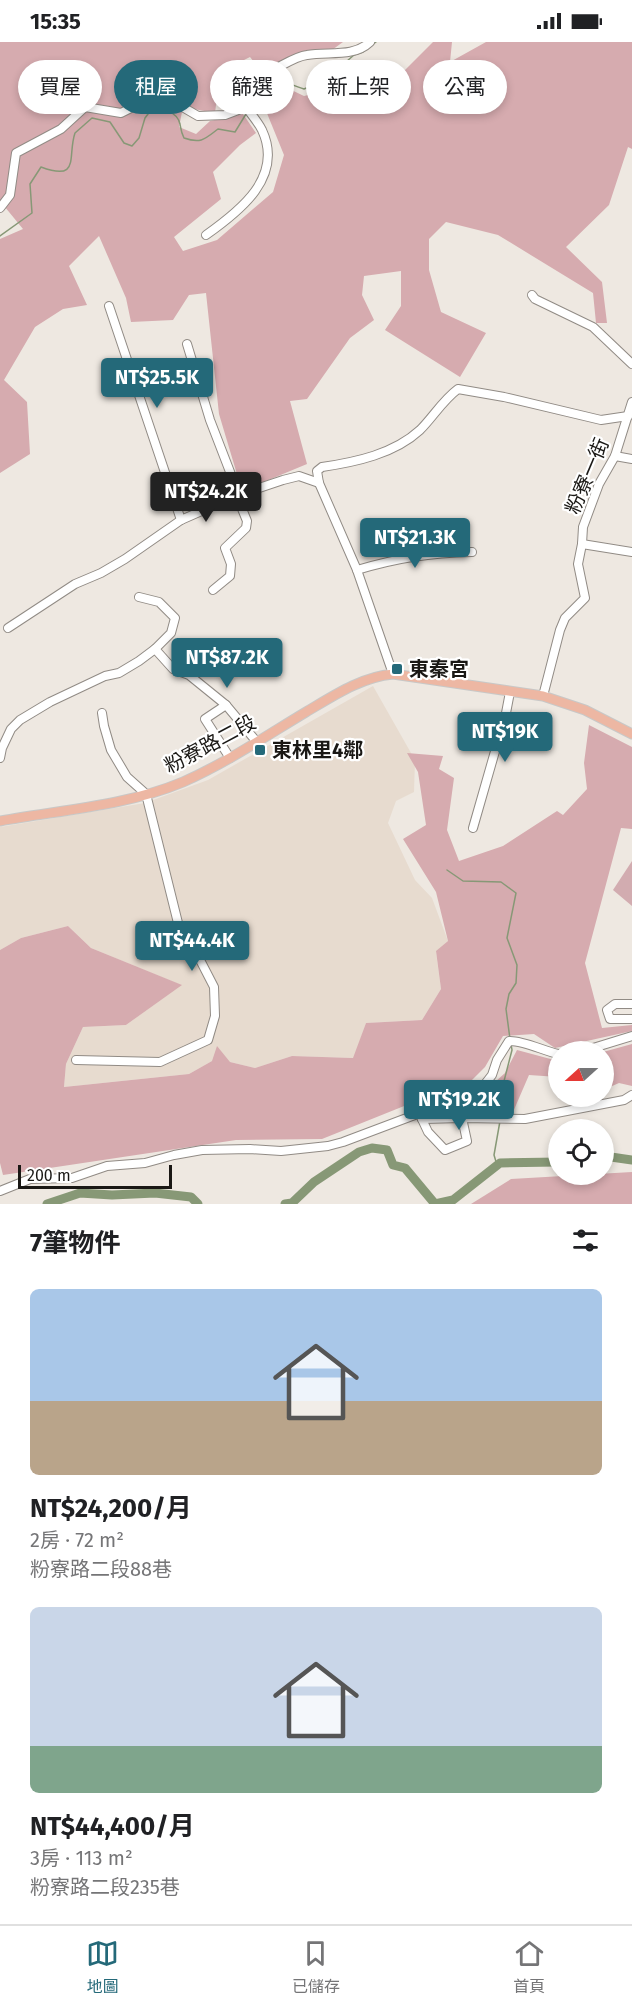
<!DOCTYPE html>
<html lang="zh-TW">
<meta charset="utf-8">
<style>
body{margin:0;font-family:"Fira Sans","Noto Sans TC",sans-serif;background:#f2f2f2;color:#202124;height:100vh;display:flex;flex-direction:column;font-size:22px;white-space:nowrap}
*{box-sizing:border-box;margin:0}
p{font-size:20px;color:#757577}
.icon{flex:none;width:33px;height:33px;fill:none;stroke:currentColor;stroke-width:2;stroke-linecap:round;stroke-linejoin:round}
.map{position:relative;height:1162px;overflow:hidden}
.sheet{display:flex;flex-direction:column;background:#fff;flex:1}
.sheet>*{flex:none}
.hud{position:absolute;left:18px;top:18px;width:597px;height:54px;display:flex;gap:12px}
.needle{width:39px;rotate:249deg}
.tools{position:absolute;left:548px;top:999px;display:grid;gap:12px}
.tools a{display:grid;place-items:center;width:66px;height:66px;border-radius:50%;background:#fff;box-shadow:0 3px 9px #0003;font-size:30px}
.scale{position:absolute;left:18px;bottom:15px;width:154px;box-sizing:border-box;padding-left:6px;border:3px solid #1a1815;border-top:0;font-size:16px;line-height:21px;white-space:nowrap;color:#1a1815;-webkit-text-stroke:4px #fff;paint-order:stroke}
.price{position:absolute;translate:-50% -51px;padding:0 14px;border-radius:6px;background:#246979;color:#fff;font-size:20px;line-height:39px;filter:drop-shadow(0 2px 3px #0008)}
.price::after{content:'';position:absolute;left:50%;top:36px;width:18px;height:14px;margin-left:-9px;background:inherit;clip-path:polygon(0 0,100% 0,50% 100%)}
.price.active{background:#222;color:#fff}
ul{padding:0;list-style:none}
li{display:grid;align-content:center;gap:12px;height:318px;padding:0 30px}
li span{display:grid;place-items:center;height:186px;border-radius:9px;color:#555}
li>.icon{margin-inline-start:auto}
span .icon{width:108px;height:108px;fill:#fffc;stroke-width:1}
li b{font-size:26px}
h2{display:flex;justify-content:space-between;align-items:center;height:72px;padding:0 30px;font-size:26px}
.pill{padding:0 21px;border-radius:27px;background:#fff;box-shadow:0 3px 9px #0003;font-size:21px;line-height:54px}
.pill.active{background:#246979;color:#fff}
.status{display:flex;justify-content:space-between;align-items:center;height:42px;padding:0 30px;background:#fff;direction:ltr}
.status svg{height:16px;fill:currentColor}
.menu{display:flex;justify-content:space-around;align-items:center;height:84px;border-top:2px solid #e0e0e0;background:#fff;font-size:16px;color:#757577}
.menu a{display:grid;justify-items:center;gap:3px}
.menu .active{color:#246979}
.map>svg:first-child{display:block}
.built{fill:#e7dbcf}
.green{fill:#d2acb0}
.forest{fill:#d6abaf}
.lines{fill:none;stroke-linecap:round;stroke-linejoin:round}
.stream{stroke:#879876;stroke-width:1.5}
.river{stroke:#879876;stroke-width:9}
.minor-casing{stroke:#918b85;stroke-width:10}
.major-casing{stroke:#c8c8c7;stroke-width:11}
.minor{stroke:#fff;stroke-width:8}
.major{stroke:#edb7a3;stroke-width:9}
.poi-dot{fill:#246979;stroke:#fff;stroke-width:2}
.labels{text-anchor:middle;stroke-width:4.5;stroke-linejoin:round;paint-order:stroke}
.street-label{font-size:20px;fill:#1a1815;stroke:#fff}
.poi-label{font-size:20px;font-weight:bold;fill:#1a1815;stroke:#fff;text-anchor:start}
</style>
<div class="status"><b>15:35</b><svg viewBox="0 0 49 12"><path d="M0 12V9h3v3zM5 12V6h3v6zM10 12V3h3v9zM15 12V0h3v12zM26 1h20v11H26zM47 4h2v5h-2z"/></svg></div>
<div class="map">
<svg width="632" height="1162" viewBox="0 0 632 1162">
<rect width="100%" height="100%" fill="#eee8e1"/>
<!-- built -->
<polygon class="built" points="373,644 415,718 414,750 396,759 388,781 415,838 432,856 448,899 436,910 441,947 422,978 366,981 354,1016 292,1014 255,1026 230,1020 212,1019 189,1032 64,1045 66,1022 83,985 126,983 181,943 91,906 68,884 21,896 0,908 0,785 145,761 208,738"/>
<!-- green -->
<polygon class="green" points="632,819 632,864 613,848"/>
<!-- forest -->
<g class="forest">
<polygon points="0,0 343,0 332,8 309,8 263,31 250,15 220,30 215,71 183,65 179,85 196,92 210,79 243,72 256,91 240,103 213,130 221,157 174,195 183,209 217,198 273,150 284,113 262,59 283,44 304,54 329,48 346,54 400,33 433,0 452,0 450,20 486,0 632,0 632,107 628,105 609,163 566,205 602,240 607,281 596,281 593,251 498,193 446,180 429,197 429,228 441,270 486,291 460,335 385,288 401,264 401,229 364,234 362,253 374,278 350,296 307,357 290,359 307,422 242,449 219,372 206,251 189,253 173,278 131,280 126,256 99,194 69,224 87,263 63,267 35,285 4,338 27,360 30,412 0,431 0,197 23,187 0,159"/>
<polygon points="589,683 632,705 632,787 621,786 585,921 602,986 632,983 632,989 555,1006 534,992 503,994 485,1025 462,1048 434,1052 322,1097 236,1098 3,1133 0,1121 0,908 21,896 68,884 91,906 182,943 126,983 83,985 66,1022 64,1045 189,1032 212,1019 217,1004 230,1020 255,1026 292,1014 353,1016 366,981 422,978 441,947 436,909 448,899 436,850 403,797 426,783 418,730 407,711 443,714 439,727 454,736 447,788 459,819 503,804 557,769 563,773 587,747 584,721"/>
<polygon points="632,1002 632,1044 619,1041 603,1048 603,1010"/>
<polygon points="517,1008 558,1019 558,1035 529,1033 513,1070 466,1066 505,1031"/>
<polygon points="632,1130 632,1162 471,1162 511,1137"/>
</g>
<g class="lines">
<!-- stream -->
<g class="stream">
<polyline points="372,3 376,0"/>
<path d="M 255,54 C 269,27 281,40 304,47 L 325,38 L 354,13 L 363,10 L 368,6"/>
<path d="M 0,194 L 32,171 L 30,142 L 41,125 C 81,140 67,114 75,91 L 92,76 L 110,80 L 124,101 L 132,104 L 139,96 L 145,76 L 151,68 C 162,66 177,69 180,82 C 181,88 181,90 184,96 C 201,102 205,97 218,87 L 235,90 L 246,72"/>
<polyline points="447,828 463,839 501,840 516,851 507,896 517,923 516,941 509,952 506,967 510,997"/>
<polyline points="500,1074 503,1043 512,1008 511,1002"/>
<polyline points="497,1123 494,1113 500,1079"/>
</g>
<!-- river -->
<g class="river">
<polyline points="603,1116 611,1115 632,1118"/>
<polyline points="47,1162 80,1151 112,1153 155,1151 191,1155 198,1162"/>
<polyline points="285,1162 292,1161 314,1140 359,1110 372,1106 387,1108 393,1123 405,1126 435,1162 453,1158 500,1121 558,1120"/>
</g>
<!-- minor casing -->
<g class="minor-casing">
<g id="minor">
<path d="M 0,166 L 10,153 L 16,111 L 61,87 L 85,65 L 121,71 L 151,56 L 167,56 L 198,74 L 225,73 L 246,65 C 250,57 253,46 258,40 C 265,31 297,14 307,13 C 328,9 353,16 370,0"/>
<path d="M 206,193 C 240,169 284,135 262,88 C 258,80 251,72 246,65"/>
<polyline points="532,253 535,257 593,285 632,322"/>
<polyline points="109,264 181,478"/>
<polyline points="187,302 210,378 237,448 238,457 247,479 246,486 225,506 231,522 230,534 213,548"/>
<polyline points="615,414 632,417"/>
<polyline points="582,502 632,510"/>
<polyline points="396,516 408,501 424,491"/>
<path d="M 357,528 C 397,516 430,511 472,510"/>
<polyline points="8,586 75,542 101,531 125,517 181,478 238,453 283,438 299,434 319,441"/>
<polyline points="155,607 173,627 189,633 226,663 205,677 230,716"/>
<path d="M 393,632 L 357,528 L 319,441 L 317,429 L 322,425 C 356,420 394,412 420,388 C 433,375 443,358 458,347 L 504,355 L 601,378 L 628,374"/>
<polyline points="543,654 560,588 565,576 585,556 578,522 582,502 583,485 599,442 615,414 632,360"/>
<polyline points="226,663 256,699"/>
<polyline points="0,716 2,706 11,687 20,678 50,660 105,634 119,631 139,619 155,607 171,591 175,576 159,560 139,555"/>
<polyline points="473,786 506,671 510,650"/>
<polyline points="632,962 615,962 607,968 610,977 632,977"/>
<polyline points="580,1010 632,994"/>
<polyline points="76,1018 160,1020 208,998 215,974 214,945 198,914 179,885 146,752 127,735 111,708 104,684 102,671"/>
<polyline points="421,1075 428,1090 445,1108 467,1099 462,1076"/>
<polyline points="422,1077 462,1076 525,1077 624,1058 632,1053"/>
<path d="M 0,1149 L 30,1137 L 72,1136 L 107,1124 L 145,1121 L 174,1113 L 202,1108 L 250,1107 L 281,1109 L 328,1104 L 343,1100 L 420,1071 L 461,1060 L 478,1051 L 492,1033 L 497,1018 L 509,999 C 522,998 544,1009 558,1012"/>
</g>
</g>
<!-- major casing -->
<g class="major-casing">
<path id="major" d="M 0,779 C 60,768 126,764 183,740 C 226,721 266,694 306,670 C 333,654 361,635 393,632 L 543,654 L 585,668 L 632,692"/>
</g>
<!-- minor -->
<use href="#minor" class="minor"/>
<!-- major -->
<use href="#major" class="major"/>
</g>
<!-- markers -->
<g class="poi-dot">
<rect x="391" y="621" width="12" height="12" rx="3"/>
<rect x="254" y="702" width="12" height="12" rx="3"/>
</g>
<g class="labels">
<!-- street labels -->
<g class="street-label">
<text transform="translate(587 434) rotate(-67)" y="7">粉寮一街</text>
<text transform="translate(210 702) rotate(-28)" y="7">粉寮路二段</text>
</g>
<!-- poi labels -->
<g class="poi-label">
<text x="409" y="634">東秦宮</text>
<text x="272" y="715">東林里4鄰</text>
</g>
</g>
</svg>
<div class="tools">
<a><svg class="needle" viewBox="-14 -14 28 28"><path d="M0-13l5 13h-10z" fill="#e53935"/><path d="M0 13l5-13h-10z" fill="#757577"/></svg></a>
<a><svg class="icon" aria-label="locate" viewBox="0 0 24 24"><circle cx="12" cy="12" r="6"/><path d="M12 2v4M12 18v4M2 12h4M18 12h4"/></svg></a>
</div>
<div class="scale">200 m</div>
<b class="price" style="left:157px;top:367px">NT$25.5K</b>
<b class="price active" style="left:206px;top:481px">NT$24.2K</b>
<b class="price" style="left:415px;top:527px">NT$21.3K</b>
<b class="price" style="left:227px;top:647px">NT$87.2K</b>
<b class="price" style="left:505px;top:721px">NT$19K</b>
<b class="price" style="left:192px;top:930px">NT$44.4K</b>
<b class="price" style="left:459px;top:1089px">NT$19.2K</b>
<div class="hud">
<a class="pill">買屋</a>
<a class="pill active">租屋</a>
<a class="pill">篩選</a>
<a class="pill">新上架</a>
<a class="pill">公寓</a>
</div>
</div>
<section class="sheet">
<h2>7筆物件<svg class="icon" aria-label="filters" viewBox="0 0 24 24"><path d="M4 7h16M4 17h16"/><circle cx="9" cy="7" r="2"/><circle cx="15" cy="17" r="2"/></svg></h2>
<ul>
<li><span style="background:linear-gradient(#a9c7e8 60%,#b9a48a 0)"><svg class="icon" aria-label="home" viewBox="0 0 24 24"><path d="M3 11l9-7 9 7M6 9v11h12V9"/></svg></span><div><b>NT$24,200/月</b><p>2房 · 72 m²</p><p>粉寮路二段88巷</p></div></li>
<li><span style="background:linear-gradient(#c9d6e8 75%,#7fa58c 0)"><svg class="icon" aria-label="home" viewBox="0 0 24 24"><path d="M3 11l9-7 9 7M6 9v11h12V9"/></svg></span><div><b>NT$44,400/月</b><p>3房 · 113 m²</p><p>粉寮路二段235巷</p></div></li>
</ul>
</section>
<nav class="menu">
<a class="active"><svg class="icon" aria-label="map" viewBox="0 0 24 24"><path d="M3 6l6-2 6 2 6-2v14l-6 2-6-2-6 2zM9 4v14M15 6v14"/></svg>地圖</a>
<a><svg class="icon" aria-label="saved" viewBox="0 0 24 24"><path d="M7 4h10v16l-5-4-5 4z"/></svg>已儲存</a>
<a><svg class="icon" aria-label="home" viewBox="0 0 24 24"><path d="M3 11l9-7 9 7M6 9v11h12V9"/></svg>首頁</a>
</nav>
